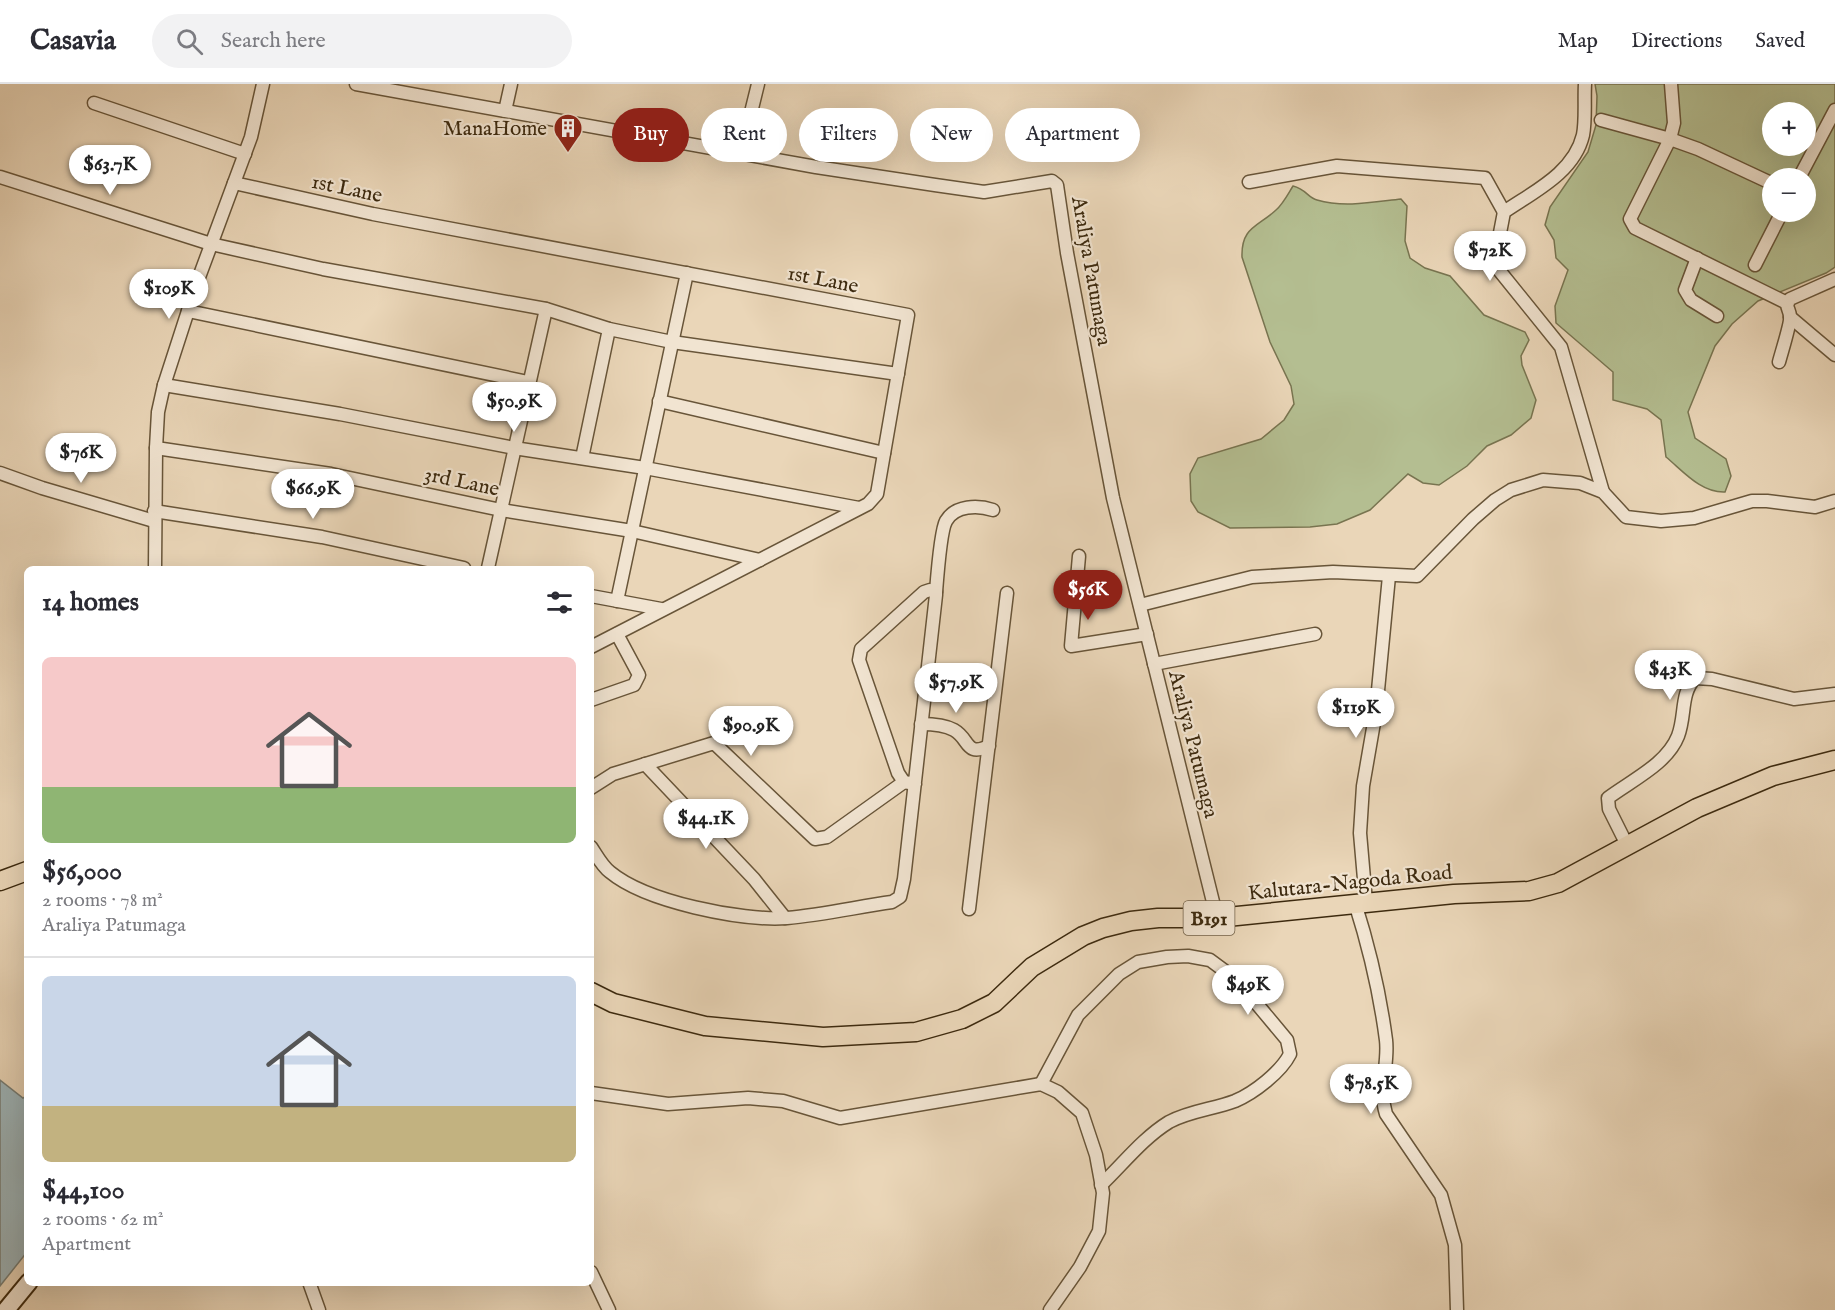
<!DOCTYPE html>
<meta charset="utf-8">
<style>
body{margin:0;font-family:"IM FELL English",serif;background:#f2f2f3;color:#2b2b33;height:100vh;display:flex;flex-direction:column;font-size:22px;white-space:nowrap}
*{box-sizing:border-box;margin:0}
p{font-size:20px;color:#7c7c81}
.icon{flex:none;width:33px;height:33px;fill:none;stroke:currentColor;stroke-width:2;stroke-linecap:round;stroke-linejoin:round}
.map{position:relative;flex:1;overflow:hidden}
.details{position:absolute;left:24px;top:482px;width:570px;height:720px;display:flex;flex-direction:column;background:#fff;border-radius:9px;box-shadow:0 6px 24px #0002}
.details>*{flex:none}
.banner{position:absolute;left:612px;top:24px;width:570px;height:54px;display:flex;gap:12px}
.fabs{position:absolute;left:1762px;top:18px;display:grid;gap:12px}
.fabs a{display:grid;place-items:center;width:54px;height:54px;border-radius:50%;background:#fff;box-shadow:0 6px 24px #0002;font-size:30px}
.price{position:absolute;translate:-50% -51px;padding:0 14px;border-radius:21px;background:#fff;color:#222;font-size:20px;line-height:39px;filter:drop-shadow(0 2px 3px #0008)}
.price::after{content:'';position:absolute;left:50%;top:36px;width:18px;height:14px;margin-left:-9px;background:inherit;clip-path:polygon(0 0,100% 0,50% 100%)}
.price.selected{background:#8f2418;color:#fff}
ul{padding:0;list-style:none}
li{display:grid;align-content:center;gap:12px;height:318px;padding:0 18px}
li+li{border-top:2px solid #e1e1e2}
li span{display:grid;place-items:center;height:186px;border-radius:9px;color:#555}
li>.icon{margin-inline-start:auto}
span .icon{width:108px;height:108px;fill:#fffc;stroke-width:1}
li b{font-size:26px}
h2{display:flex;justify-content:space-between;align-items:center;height:72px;padding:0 18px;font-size:26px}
.chip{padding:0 21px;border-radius:27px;background:#fff;box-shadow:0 6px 24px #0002;font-size:21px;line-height:54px}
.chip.selected{background:#8f2418;color:#fff}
header{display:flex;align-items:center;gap:36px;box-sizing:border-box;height:84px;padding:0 30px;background:#fff;border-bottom:2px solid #e1e1e2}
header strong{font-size:28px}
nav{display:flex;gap:33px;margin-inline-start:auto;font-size:21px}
.search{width:420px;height:54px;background:#f2f2f3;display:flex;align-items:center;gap:15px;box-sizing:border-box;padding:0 21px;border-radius:33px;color:#7c7c81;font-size:22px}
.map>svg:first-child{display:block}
.green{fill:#b4be91;stroke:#787450;stroke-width:1.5;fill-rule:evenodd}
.water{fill:#9eb6bb;stroke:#777e76;stroke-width:1.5}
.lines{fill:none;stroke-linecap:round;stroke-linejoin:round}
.street-casing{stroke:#685539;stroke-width:15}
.secondary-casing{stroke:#3d2a0f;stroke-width:20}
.primary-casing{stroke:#3d2a0f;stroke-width:21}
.street{stroke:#f1e4d1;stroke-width:12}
.secondary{stroke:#f1e4d1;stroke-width:16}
.primary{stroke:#ead6b8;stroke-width:18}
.labels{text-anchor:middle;stroke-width:4.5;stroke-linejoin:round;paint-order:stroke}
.shield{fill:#f1e4d1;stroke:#736249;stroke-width:1.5}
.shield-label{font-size:20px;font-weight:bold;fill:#3d2a0f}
.poi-label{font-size:21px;fill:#3d2a0f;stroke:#f1e4d1;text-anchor:end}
.street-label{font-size:21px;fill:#3d2a0f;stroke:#f1e4d1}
</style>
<header>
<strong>Casavia</strong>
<div class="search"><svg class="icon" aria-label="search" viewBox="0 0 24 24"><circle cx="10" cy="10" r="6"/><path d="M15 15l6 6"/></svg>Search here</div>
<nav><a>Map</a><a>Directions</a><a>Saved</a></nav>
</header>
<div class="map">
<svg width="1835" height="1226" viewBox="0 0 1835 1226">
<rect width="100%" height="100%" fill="#ead6b8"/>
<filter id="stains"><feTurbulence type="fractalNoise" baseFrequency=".00333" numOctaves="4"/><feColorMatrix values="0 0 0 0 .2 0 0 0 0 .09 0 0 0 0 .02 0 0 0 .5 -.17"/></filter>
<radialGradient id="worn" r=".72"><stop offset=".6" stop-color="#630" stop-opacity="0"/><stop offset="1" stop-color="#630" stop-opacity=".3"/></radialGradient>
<!-- green -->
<g class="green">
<path d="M 1595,0 L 1835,0 L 1835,183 L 1826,189 L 1758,217 L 1732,240 L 1715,262 L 1688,328 L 1695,354 L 1726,375 L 1731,392 L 1725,408 C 1701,409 1683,387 1666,373 L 1661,336 L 1647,325 L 1613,316 L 1613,288 L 1556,239 L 1555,222 L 1568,186 L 1556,174 L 1554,156 L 1545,141 L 1550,123 L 1588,68 L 1596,41 L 1597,12 ZM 1773,28 L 1806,28 L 1806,62 L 1773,62 ZM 1773,94 L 1806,94 L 1806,128 L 1773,128 Z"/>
<path d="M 1293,102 C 1306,105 1308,114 1317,116 C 1344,124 1374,118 1401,115 L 1407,122 L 1405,157 L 1410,174 L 1425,184 L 1450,192 L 1484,231 L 1525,248 L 1529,256 L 1521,272 L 1522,281 L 1536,316 L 1531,334 L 1511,351 L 1487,362 L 1467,382 L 1439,401 L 1423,399 L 1408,390 L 1370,426 L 1337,440 L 1310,443 L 1230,444 L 1198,428 L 1191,417 L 1190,390 L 1198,374 L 1261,355 L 1284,336 L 1294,320 L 1291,302 L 1270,258 L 1242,173 C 1241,143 1258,143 1276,126 C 1283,120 1288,110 1293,102 Z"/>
</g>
<!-- water -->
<polygon class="water" points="0,996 23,1014 27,1012 27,1168 0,1202"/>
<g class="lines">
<!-- street casing -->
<g class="street-casing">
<g id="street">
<polyline points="356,0 816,83 935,101 984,108 1052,97 1057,101 1067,169 1113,414 1217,834"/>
<path d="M 1585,0 C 1584,16 1586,36 1583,51 C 1574,89 1533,108 1504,128 L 1494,180 L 1561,263 L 1603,408"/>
<polyline points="1671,0 1674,39 1670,55 1630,135 1635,144 1787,219"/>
<polyline points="94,19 245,70"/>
<polyline points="505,27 511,0"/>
<polyline points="1601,36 1670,55 1698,65 1773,100"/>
<polyline points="741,69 758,0"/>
<polyline points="0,93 211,160 323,185 546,225 609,245 672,258 898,290"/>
<polyline points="1799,94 1835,26"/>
<polyline points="1249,98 1337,82 1485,94 1504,128"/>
<polyline points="234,99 373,130 908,231 877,410 868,420 591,563"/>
<polyline points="1697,174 1685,206 1691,216 1717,232"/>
<polyline points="1755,181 1782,128"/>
<polyline points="188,227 528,298"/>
<polyline points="1790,233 1835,271"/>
<path d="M 1779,278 C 1781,270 1791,239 1790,233 C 1790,224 1784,224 1790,215 L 1835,195"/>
<polyline points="164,301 340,330 514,364 645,384 859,424"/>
<polyline points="659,317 884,369"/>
<polyline points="156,364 331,390 501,426 632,447 760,476"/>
<polyline points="582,374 609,245"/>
<polyline points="0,389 42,404 154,437"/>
<polyline points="154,427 322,453 464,484"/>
<polyline points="1079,472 1071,562 1147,550"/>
<polyline points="155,484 156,364 158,328 164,301 198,196 251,53 263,0"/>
<polyline points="488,484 546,225"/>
<path d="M 936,508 C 937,495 941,446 946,437 C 955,421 978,421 993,426"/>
<polyline points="591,512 661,525"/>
<polyline points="617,517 687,189"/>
<polyline points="1140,521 1252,493 1333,488 1417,492 1473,435 1495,416 1511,406 1543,396 1580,399 1603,408 1626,433 1661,437 1694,434 1752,417 1767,417 1815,423 1835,417"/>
<polyline points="1154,580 1315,550"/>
<polyline points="591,616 634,601 639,591 617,550"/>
<path d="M 921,640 C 932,640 945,641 954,646 C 970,655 965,673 989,662"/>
<polyline points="645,680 754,795 785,834"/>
<polyline points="591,704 613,690 714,659 815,755 827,753 904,698"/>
<path d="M 1627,761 L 1609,725 L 1608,714 C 1632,696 1667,680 1678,652 C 1686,631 1680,610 1695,594 L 1712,595 L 1794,615 L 1835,610"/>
<path d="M 591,763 C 597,772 602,782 610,788 C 646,818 741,837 787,834 C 822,831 857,823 892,818 L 900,813 L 904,795 L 936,511 L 936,508 L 930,506 L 924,508 L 861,565 L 859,576 L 898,689 L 904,698 L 915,700"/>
<polyline points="1366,818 1360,749 1363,702 1376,627 1389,492"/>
<path d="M 1355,819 C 1369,863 1380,910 1386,956 C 1389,981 1378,1004 1386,1030 L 1441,1111 L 1455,1161 L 1457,1226"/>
<polyline points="969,825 1007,509"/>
<path d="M 1041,1000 L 1078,931 L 1119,890 L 1138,878 L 1167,873 L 1188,872 L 1210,876 L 1237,896 L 1287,956 L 1290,970 C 1281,988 1254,1009 1235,1017 C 1214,1025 1189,1027 1169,1038 C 1143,1054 1123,1080 1101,1101"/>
<polyline points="591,1009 668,1020 748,1014 783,1017 840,1034 1041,1000 1058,1008 1082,1029 1096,1071 1103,1109 1099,1147 1080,1183 1050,1226"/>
<polyline points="591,1188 609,1226"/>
<polyline points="309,1198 319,1226"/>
</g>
</g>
<!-- secondary casing -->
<g class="secondary-casing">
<polyline id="secondary" points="6,1226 29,1198"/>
</g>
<!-- primary casing -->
<g class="primary-casing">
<g id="primary">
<polyline points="0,797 27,787"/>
<polyline points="591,908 613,919 705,942 823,953 916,948 962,935 994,919 1032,883 1083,852 1103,844 1131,837 1158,834 1217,834 1454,810 1529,807 1558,799 1697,724 1773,692 1835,676"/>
</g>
</g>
<!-- street -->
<use href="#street" class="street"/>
<!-- secondary -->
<use href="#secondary" class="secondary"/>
<!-- primary -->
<use href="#primary" class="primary"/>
</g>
<!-- icons -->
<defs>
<g id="building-pin" transform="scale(1.5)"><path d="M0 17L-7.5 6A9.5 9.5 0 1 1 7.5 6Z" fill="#8f2418" stroke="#f1e4d1"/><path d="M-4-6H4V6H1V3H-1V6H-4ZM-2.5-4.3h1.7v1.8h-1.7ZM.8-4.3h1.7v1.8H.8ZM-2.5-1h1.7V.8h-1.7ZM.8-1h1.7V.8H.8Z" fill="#fff"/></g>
</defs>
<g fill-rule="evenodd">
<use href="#building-pin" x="568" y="44"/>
</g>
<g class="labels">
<!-- shield labels -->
<rect class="shield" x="1183.5" y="817" width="51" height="34" rx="4.5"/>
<g class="shield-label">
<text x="1209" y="841">B191</text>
</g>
<!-- poi labels -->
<g class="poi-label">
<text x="547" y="51">ManaHome</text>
</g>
<!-- street labels -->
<g class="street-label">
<text transform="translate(347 104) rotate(12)" y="7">1st Lane</text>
<text transform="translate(1092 187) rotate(80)" y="7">Araliya Patumaga</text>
<text transform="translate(823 195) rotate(11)" y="7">1st Lane</text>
<text transform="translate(462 397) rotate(12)" y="7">3rd Lane</text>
<text transform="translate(1194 660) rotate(76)" y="7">Araliya Patumaga</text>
<text transform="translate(1350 798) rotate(-6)" y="7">Kalutara-Nagoda Road</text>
</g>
</g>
<rect width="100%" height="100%" filter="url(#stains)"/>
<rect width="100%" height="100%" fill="url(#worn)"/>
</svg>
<div class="fabs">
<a>+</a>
<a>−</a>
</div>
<b class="price" style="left:110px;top:112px">$63.7K</b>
<b class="price" style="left:1490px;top:198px">$72K</b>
<b class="price" style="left:169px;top:236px">$109K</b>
<b class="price" style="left:514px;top:349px">$50.9K</b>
<b class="price" style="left:81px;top:400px">$76K</b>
<b class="price" style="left:313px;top:436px">$66.9K</b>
<b class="price selected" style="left:1088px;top:537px">$56K</b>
<b class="price" style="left:1670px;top:617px">$43K</b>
<b class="price" style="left:956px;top:630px">$57.9K</b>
<b class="price" style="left:1356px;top:655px">$119K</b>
<b class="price" style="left:751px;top:673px">$90.9K</b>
<b class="price" style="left:706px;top:766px">$44.1K</b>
<b class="price" style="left:1248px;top:932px">$49K</b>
<b class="price" style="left:1371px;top:1031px">$78.5K</b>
<div class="banner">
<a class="chip selected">Buy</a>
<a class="chip">Rent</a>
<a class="chip">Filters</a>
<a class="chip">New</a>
<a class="chip">Apartment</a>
</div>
<section class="details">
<h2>14 homes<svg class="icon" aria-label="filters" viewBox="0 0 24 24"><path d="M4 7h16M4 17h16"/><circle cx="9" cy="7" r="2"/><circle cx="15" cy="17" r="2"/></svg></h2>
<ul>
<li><span style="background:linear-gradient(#f6c9c9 70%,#8fb573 0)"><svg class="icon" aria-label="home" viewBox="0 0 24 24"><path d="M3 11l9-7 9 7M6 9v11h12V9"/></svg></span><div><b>$56,000</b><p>2 rooms · 78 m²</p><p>Araliya Patumaga</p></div></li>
<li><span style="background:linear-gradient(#c9d6e8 70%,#c2b280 0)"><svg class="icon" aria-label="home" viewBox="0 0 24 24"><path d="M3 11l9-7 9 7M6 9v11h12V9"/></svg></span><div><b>$44,100</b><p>2 rooms · 62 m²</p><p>Apartment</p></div></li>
</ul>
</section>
</div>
